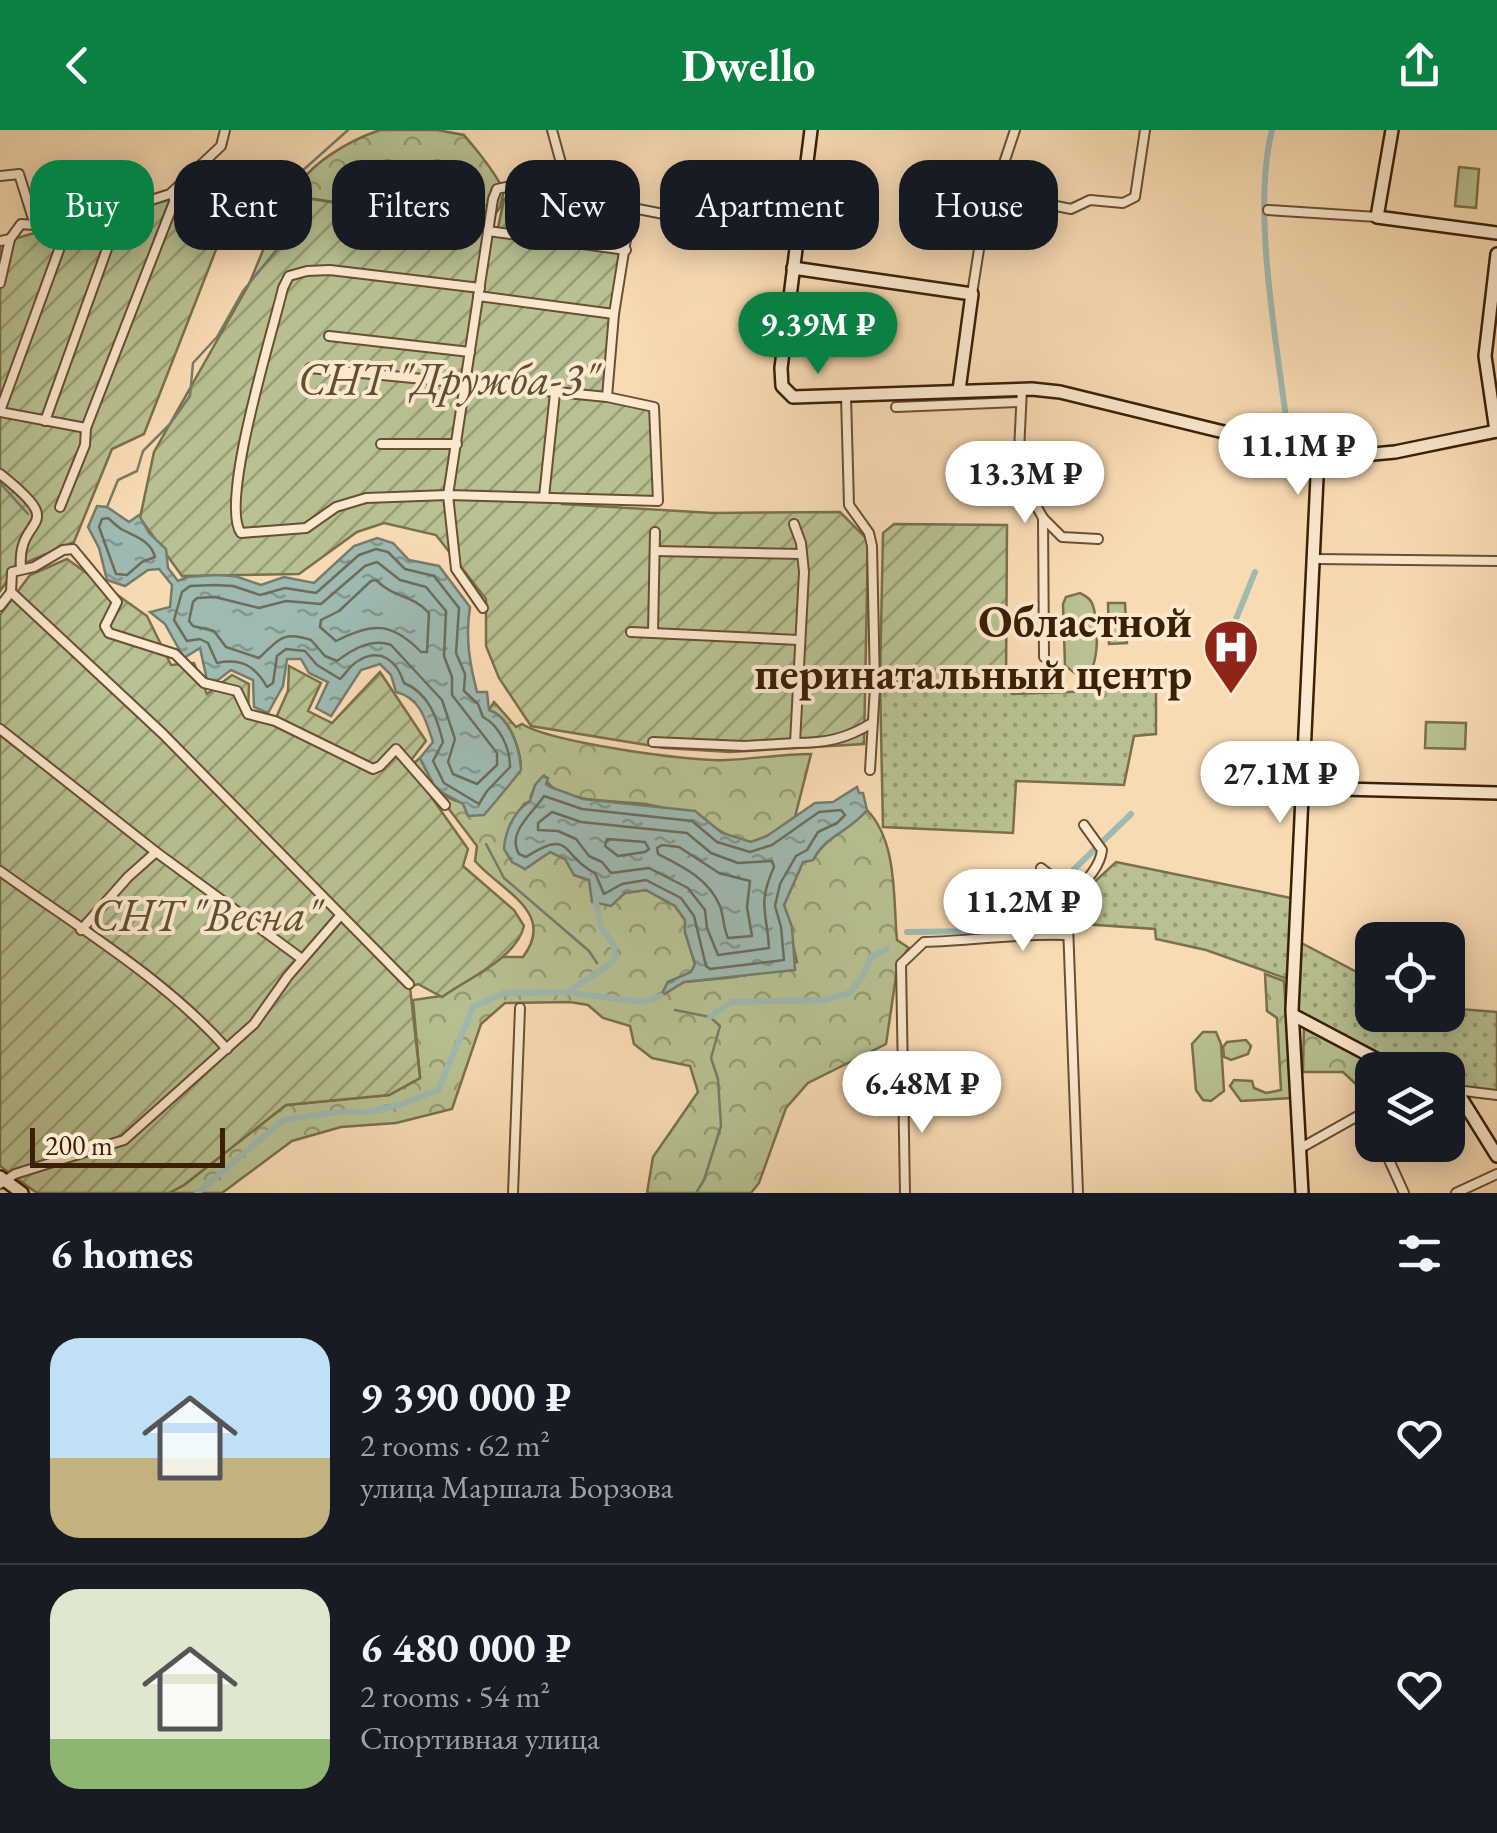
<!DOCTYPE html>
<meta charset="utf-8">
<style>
body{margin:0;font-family:"EB Garamond",serif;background:#242831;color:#f1f3f6;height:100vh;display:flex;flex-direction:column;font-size:38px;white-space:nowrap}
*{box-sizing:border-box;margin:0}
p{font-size:32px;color:#9ea1a6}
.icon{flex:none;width:55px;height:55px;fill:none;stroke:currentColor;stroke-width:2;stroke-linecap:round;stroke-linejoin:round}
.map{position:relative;height:1063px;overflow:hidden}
.side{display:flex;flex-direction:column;background:#171b24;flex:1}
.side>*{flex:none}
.banner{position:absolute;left:30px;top:30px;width:1438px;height:90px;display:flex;gap:20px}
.buttons{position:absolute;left:1355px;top:792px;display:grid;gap:20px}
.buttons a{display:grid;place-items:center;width:110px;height:110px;border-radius:20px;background:#171b24;box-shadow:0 5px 25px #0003;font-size:50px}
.scale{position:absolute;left:30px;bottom:25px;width:195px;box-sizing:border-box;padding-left:10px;border:5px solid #3b2004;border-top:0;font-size:28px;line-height:35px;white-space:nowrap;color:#3b2004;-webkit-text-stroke:8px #fbe8ce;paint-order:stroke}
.price{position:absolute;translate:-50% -85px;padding:0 22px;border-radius:35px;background:#fff;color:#222;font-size:32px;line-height:65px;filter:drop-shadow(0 2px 5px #0008)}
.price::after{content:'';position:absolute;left:50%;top:60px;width:30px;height:22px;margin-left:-15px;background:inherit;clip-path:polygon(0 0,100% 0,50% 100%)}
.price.selected{background:#0b8043;color:#fff}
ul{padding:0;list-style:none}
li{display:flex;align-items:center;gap:30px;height:250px;padding:0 50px}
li+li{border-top:2px solid #363941}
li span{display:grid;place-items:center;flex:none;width:280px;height:200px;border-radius:30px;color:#555}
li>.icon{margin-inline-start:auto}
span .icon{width:120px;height:120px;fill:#fffc;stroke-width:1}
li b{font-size:42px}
h2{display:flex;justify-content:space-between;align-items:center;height:120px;padding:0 50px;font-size:42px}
.pill{padding:0 35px;border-radius:30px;background:#171b24;box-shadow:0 5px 25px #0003;font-size:35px;line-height:90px}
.pill.selected{background:#0b8043;color:#fff}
header{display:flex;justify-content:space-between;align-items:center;height:130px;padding:0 50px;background:#0b8043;color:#fff;font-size:45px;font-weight:700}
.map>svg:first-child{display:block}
.grass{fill:url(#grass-dots);stroke:#7a704a;stroke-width:2.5}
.forest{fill:url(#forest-crowns);stroke:#7a704a;stroke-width:2.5}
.garden{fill:url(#garden-furrows);stroke:#7a704a;stroke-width:2.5}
.pitch{fill:#b8c191;stroke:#7a704a;stroke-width:2.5}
.water{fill:url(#water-ripples);stroke:#767c6c;stroke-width:2.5}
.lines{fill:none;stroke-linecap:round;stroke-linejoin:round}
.shore{stroke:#6c6d5a;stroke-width:2.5}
.stream{stroke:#767c6c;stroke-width:2.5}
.canal{stroke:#9ebab1;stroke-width:6}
.street-casing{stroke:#6a4f30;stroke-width:12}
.secondary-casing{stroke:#3b2004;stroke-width:16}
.street{stroke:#fbe8ce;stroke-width:8}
.secondary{stroke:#fbe8ce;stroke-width:11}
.labels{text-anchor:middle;stroke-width:8;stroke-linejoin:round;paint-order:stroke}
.park-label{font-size:45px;font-style:italic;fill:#60502e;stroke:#fbe8ce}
.poi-label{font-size:45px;font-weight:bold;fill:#3b2004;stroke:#fbe8ce;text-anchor:end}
</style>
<header><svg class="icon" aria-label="back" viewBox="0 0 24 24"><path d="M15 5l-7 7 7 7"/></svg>Dwello<svg class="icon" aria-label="share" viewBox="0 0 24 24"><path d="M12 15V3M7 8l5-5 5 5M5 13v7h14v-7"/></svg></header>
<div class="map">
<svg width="1497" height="1063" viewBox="0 0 1497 1063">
<defs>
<pattern id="grass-dots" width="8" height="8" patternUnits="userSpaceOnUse" patternTransform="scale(2.5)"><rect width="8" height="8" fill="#b8c191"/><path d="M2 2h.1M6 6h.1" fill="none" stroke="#979c74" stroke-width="1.8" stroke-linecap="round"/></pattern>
<pattern id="forest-crowns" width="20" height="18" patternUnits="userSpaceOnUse" patternTransform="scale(2.5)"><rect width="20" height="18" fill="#b8c191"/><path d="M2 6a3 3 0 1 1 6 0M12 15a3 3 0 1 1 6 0" fill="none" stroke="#979c74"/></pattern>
<pattern id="garden-furrows" width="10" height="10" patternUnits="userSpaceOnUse" patternTransform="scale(2.5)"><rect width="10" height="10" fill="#b8c191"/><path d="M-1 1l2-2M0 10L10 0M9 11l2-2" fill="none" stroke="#979c74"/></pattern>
<pattern id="water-ripples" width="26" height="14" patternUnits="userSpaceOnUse" patternTransform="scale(2.5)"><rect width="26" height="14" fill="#9ebab1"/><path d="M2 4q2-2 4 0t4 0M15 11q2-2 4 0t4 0" fill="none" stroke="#82978e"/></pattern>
</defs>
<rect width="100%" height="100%" fill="#f9dbb3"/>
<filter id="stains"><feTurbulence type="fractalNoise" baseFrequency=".002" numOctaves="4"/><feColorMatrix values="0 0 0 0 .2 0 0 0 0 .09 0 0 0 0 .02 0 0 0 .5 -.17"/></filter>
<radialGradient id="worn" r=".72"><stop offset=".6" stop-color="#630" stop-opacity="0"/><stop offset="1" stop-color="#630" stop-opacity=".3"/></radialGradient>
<!-- grass -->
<g class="grass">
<polygon points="880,550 1006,556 1012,564 1156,559 1156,604 1134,606 1124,655 1016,651 1013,703 883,697"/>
<polygon points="1116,732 1291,768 1290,807 1372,850 1372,885 1448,885 1448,878 1497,882 1497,962 1448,954 1448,940 1406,940 1298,884 1299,853 1206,820 1156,809 1155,799 1082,794 1077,768"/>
</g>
<!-- forest -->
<g class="forest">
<path d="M 380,0 L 437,0 L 464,5 C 476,19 496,44 504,61 L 500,77 L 488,95 L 293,66 C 305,35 350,10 380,0 Z"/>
<path d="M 494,572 L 516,597 L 522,594 C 550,612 690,632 726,630 C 754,629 782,624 811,624 L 795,687 C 781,696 765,713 747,712 C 730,710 719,699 705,692 C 687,684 664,677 645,674 C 619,670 554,675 544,646 L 535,656 L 530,671 L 524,674 L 510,695 L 525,739 L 550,722 L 565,728 L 574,745 L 589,750 L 592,760 L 625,763 L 646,760 L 675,776 L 685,790 L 685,802 L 695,834 L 692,842 L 668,852 L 661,866 L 684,852 L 735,847 L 797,832 C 792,812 790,795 784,775 L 803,732 L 813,730 C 828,703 848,703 867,680 C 898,712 893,769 897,810 L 909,818 L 898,833 L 886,914 L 808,953 L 786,978 L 759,1053 L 751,1063 L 647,1063 L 653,1027 L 698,962 L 690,936 L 652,928 L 634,914 L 630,896 L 603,888 L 588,875 L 570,872 L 505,873 L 481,894 L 452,979 L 396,993 L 341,997 L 292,1011 L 222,1063 L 169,1063 L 184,1055 L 286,975 L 389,965 L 420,948 L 413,870 L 441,866 L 501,827 L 523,827 C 557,782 501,761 475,731 L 477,716 L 414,633 L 420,628 C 440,668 447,674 492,675 C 495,666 514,648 521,635 C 519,616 509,586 489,580 Z"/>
<polygon points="1265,844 1284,851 1292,968 1241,971 1230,956 1234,950 1252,951 1254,958 1266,963 1281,960 1277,888 1267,881"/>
<polygon points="1304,893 1387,940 1372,940 1372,975 1364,980 1358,956 1343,942 1303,942"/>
<polygon points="1246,910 1251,916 1248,924 1231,930 1224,927 1223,917 1227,912"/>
</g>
<!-- garden -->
<g class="garden">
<polygon points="229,46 219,112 144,304 112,319 74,412 18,436 0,461 0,113"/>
<polygon points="514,62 629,83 606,271 651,278 654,371 561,368 562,374 712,383 840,382 868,410 864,614 730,622 665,618 531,596 499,548 486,516 486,469 436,405 384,393 357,402 299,444 182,446 140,388 154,322 249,154 286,65 498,98 504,69"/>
<polygon points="894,394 1007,395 1006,556 880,550 883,403"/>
<path d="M 67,429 L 147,486 L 171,535 L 194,533 L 207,564 L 232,545 L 249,554 L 248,583 L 275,590 L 288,561 L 289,536 L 321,553 L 308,581 L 332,593 L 380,542 L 426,611 L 408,634 L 468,719 L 463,736 L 514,780 L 524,796 C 516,829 468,848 442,867 L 418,854 L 410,857 L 420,948 L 389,965 L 286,975 L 184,1055 L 169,1063 L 37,1063 L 0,1036 L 0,485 L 30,445 Z"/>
</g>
<!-- pitch -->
<g class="pitch">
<polygon points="1459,37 1479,39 1476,78 1455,76"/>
<path d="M 1080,463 C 1085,466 1089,467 1092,473 C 1099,488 1104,575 1065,535 L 1063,474 L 1066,467 Z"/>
<polygon points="1108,473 1125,473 1127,513 1109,514"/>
<polygon points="1426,592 1466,593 1465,619 1425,618"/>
<polygon points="1203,902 1216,902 1221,914 1224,961 1211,971 1203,970 1196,960 1192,914"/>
</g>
<!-- water -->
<g class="water">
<path d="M 97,376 L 107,377 L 129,392 L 139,385 L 149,403 L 166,419 L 168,438 L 178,451 L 187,447 L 215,445 L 235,446 L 261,455 L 284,447 L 314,453 L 354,416 L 377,408 L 393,413 L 409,430 L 439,436 L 470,477 C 465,508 470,535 477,562 L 487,562 L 489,580 C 510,587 520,619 521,640 C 509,656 497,670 484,685 L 468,686 L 463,674 L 436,659 L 420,628 L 433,612 C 426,591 421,568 396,562 L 391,545 L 380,534 L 361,540 L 331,586 L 316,578 L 328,552 L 309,543 L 301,529 L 287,529 L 283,556 L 268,583 L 254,577 L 253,550 L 231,540 L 218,550 L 207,550 L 200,518 L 184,528 L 165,494 L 150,482 L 170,477 L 172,455 L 159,439 L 148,440 L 125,456 L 107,450 L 99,418 L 88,397 Z"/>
<path d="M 543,646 L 548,648 L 546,654 L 550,657 L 583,669 L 695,681 L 722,703 L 751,712 L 767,706 L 815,673 L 833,672 L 857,657 L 859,663 L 863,663 L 867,680 C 848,703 828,703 813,730 L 803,732 L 784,775 L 792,797 L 795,840 L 684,852 L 661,866 L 668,852 L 691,842 L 695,834 L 685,802 L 685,790 L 675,776 L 646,760 L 625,763 L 611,776 L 592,772 L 589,750 L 574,745 L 565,729 L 550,722 L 525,739 L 512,732 L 504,719 C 505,701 514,681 530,671 L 535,655 Z"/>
</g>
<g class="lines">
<!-- shore -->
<g class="shore">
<path d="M 102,389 L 108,388 C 113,392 117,397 123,400 C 136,407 151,411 155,427 L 142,432 L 127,445 L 116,444 L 99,397 Z"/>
<path d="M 376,419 L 388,422 L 405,439 L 434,446 L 459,478 L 456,523 L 465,544 L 464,561 L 478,574 L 483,587 C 500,596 510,618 510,637 L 487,661 L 479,674 L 444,653 L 433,631 L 443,612 C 437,588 429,563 404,553 C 397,531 381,517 358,531 C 350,535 346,544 340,549 L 317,535 L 305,521 L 286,519 L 277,526 L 273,553 L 267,557 C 255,536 242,528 217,533 L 208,513 L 200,509 L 187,511 L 174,490 L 182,462 L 190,456 L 215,455 L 233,456 L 260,465 L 285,458 L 316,463 L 359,425 Z"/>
<path d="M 377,432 L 400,450 L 426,457 L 446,481 L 444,526 L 452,547 L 452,565 L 497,623 L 497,635 L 477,654 L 453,644 L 448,632 L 455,609 L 442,570 L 391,515 C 371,508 353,519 337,531 L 325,526 L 311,510 C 281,500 278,511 259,528 L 226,517 L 214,501 L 193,496 L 189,491 L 193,472 L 197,468 L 215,467 L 259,478 L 286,471 L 321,474 L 365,436 Z"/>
<path d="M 376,450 C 395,469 412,464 429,483 L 427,522 L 421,522 C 392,492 373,492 336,511 L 320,497 L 321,490 L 339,481 L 371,451 Z"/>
<path d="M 544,666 L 582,679 L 692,691 L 717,712 L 750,722 L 772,715 L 819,682 L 841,680 L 845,685 L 837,693 L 818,702 L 807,720 L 796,726 L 780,754 L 775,776 L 781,797 L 784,830 L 710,839 L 706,836 L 694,786 L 681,768 L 646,750 L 622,754 L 604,764 L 595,743 C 560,726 573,697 526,727 L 519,724 C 506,702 534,682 544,666 Z"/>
<path d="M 552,682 L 581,692 L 687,703 L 711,723 L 738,733 L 772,731 L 774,737 C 757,775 767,781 769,818 L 718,825 L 707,798 L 705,780 L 688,758 L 649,738 L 611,743 L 602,732 L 589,726 L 576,709 L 558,701 L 538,700 L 538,693 Z"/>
<polygon points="607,709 645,712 649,719 645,722 618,726 605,716"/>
<path d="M 662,715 L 679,717 L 719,743 L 750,751 L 747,777 L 752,806 L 728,808 C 723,797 724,787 720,776 C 709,749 682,736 658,724 L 657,718 Z"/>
</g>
<!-- stream -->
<g class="stream">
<polyline points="0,353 28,384"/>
<polyline points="107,377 118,350 137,341 143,321 170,294 190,266 193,233 217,207 243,161 278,118 290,59 301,42 348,0"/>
<polyline points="486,714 504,748 589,821 597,833"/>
<polyline points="675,880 710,887 720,896 711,928 718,949 721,996 704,1050 696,1063"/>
</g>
<!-- canal -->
<g class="canal">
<path d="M 1272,0 C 1251,82 1278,218 1288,304"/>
<polyline points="1228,509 1255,442"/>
<polyline points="981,800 1030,782 1131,684"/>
<polyline points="907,802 977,801"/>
<polyline points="567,862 610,834 616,826 613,814 601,797 596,773"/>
<polyline points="710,887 731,872 824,870 850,863 863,846 871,827 887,819"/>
<polyline points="197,1063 283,990 338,982 368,982 402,974 438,960 473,877 504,863 566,862 642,872 661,866"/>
</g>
<!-- street casing -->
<g class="street-casing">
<g id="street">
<polyline points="552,0 570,66"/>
<polyline points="0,46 19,44 35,95"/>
<polyline points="992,49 1002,39 1015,0"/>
<polyline points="987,69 997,64 1071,79 1090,70 1123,73 1135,67 1145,0"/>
<polyline points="1268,80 1377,87"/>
<polyline points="488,101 626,120"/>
<polyline points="0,111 10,109 21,94 46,96 92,89 170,64 221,16 225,0"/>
<polyline points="0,153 10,109"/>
<path d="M 480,158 L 330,140 L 307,141 L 289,146 L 283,158 C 273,201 219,373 241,403 L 306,398 L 336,377 L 366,368 L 448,365 L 456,439 L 483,478"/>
<polyline points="972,164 992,36"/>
<polyline points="478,166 614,184 631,78"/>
<polyline points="329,206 470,222"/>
<polyline points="310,238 607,267 614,184"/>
<polyline points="1022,258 1018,343 1043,388 1044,527"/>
<polyline points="846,266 849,375 869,403 872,416 875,557 870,640"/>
<polyline points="607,267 654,277 658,371 448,365 493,69 497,59 515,55 797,110"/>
<polyline points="896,277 1021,272"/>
<polyline points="0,281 59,120 65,94"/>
<polyline points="0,282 86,298"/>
<polyline points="45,291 121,80"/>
<polyline points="381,314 457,314"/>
<path d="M 0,344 C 72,401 16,383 21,438"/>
<polyline points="544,367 555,263"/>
<polyline points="60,377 85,315 86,298 174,72 174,62"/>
<polyline points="1043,388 1062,407 1098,409"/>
<polyline points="655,421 802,424"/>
<polyline points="1315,429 1497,431"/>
<polyline points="0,476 11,462"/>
<polyline points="631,502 799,510"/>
<polyline points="653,503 655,402"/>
<polyline points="0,599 156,722 302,829"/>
<polyline points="653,612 744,616 795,613 804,442 801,413 794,394"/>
<path d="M 795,613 C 826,613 846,609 872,593"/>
<polyline points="1041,738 1059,752 1067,768 1078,1063"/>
<path d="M 0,741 C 76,796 164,848 227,919"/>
<path d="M 1067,768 C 1082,756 1100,739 1102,720 L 1084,695"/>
<polyline points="81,800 128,747 156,722"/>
<polyline points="409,854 163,604 11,462 12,442 34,437 63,420 73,419 117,472 105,496 109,503 175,524 204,553 237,561 248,584 275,591 373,639 380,636 396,619 445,675"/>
<polyline points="1456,960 1497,965"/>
<polyline points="1389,1015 1389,1030 1404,1063"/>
<polyline points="1299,1019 1372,978"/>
<polyline points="0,1054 15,1044 124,1010 254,894 288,846 340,786"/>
<polyline points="513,1063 520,878"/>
<path d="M 905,1063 L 901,834 L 924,812 C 972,811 1019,803 1066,805"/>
<polyline points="1456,1063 1497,1044"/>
</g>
</g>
<!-- secondary casing -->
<g class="secondary-casing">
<g id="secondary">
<polyline points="811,0 781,238 782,256 793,267 1032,259 1060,262 1330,328 1395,322 1497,301"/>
<polyline points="1392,0 1377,87 1497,103"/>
<polyline points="793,138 972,164 959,260"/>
<polyline points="1496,301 1485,226 1497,124"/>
<polyline points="1304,658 1497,663"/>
<polyline points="1293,885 1397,940"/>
<polyline points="1448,957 1456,960 1497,1026"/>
<polyline points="0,1047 22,1063"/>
<polyline points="1302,1063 1292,880 1318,326"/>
</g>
</g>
<!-- street -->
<use href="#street" class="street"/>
<!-- secondary -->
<use href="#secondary" class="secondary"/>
</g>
<!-- icons -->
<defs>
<g id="hospital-pin" transform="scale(2.875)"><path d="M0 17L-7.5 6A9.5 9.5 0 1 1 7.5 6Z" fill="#8f2418" stroke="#fbe8ce"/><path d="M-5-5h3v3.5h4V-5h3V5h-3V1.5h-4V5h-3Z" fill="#fff"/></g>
</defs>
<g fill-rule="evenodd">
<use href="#hospital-pin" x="1231" y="517"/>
</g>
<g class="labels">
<!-- park labels -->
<g class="park-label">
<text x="448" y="264">СНТ "Дружба-3"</text>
<text x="206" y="800">СНТ "Весна"</text>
</g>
<!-- poi labels -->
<g class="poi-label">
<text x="1192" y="507">Областной<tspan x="1192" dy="52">перинатальный центр</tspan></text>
</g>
</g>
<rect width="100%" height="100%" filter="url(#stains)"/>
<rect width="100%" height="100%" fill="url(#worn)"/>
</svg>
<div class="buttons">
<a><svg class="icon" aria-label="locate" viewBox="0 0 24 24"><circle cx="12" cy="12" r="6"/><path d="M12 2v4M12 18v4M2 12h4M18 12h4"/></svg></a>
<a><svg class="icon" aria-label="layers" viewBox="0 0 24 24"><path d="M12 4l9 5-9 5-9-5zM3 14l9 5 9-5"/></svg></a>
</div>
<div class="scale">200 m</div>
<b class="price selected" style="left:818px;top:247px">9.39M ₽</b>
<b class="price" style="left:1298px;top:368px">11.1M ₽</b>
<b class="price" style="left:1025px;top:396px">13.3M ₽</b>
<b class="price" style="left:1280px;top:696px">27.1M ₽</b>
<b class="price" style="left:1023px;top:824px">11.2M ₽</b>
<b class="price" style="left:922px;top:1006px">6.48M ₽</b>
<div class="banner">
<a class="pill selected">Buy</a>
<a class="pill">Rent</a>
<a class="pill">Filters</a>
<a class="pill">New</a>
<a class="pill">Apartment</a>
<a class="pill">House</a>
</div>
</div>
<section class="side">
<h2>6 homes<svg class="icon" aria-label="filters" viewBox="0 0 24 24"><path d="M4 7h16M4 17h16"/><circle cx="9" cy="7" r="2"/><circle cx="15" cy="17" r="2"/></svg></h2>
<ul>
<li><span style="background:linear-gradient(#bfe0f5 60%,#c2b280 0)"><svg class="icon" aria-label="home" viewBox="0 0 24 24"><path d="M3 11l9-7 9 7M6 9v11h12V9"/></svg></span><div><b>9 390 000 ₽</b><p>2 rooms · 62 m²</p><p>улица Маршала Борзова</p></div><svg class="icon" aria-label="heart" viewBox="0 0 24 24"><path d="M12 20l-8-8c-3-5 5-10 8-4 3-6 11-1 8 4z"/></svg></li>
<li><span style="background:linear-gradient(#dfe7d0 75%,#8fb573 0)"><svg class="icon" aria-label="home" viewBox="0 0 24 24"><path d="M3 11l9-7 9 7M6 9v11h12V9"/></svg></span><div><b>6 480 000 ₽</b><p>2 rooms · 54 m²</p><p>Спортивная улица</p></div><svg class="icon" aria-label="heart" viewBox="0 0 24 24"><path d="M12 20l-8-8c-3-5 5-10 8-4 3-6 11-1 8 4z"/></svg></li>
</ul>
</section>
